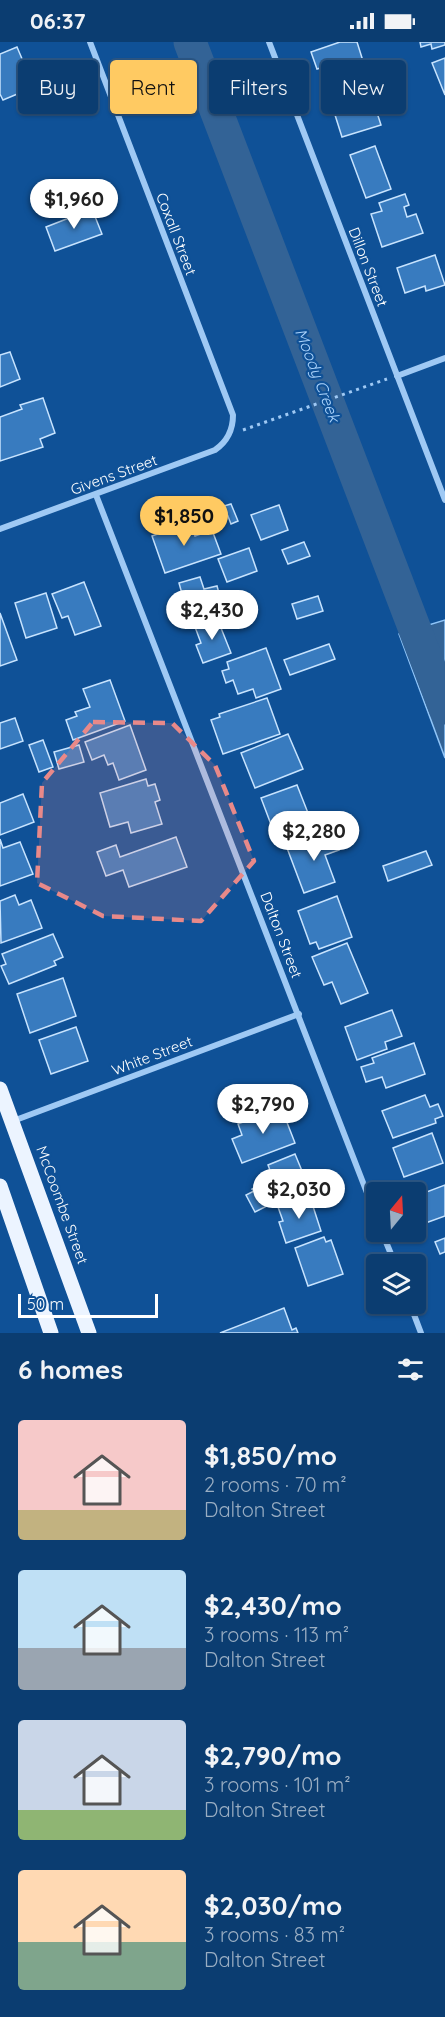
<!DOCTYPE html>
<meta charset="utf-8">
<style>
body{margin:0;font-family:Quicksand,sans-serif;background:#144476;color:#f1f3f6;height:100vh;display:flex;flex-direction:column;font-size:22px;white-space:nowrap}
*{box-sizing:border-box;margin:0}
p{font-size:20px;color:#9aaec3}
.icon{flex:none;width:33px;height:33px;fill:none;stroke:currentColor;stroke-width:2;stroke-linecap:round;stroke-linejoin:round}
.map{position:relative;height:1291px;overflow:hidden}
.details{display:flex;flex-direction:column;background:#0b3d71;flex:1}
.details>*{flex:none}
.top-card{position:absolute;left:18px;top:18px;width:410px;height:54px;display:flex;gap:12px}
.needle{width:39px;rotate:18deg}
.fabs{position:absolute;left:366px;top:1140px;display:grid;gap:12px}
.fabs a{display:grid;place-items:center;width:60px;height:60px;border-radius:6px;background:#0b3d71;box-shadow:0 2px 4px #0004,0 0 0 2px #2b5684;font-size:30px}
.scale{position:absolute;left:18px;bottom:15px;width:140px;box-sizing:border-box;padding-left:6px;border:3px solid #fff;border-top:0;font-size:16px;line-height:21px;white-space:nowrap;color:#fff;-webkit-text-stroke:4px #0f5197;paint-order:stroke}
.price{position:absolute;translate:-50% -51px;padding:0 14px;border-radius:21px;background:#fff;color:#222;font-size:20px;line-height:39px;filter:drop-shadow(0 2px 3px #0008)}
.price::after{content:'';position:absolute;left:50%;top:36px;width:18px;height:14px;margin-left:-9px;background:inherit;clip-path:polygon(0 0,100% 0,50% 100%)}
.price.selected{background:#ffca62;color:#111}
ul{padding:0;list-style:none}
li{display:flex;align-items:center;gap:18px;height:150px;padding:0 18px}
li span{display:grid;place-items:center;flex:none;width:168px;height:120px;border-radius:6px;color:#555}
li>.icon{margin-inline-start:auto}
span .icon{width:72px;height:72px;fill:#fffc;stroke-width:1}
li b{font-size:26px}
h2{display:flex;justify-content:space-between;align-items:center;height:72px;padding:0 18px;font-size:26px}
.tag{padding:0 21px;border-radius:6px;background:#0b3d71;box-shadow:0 2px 4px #0004,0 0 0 2px #2b5684;font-size:21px;line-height:54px}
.tag.selected{background:#ffca62;color:#111}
.status{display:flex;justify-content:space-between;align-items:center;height:42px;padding:0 30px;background:#0b3d71;direction:ltr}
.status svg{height:16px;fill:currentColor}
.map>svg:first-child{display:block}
.water{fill:#336396;stroke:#90c5f8;stroke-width:1.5}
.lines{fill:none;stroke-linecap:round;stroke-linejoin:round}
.river{stroke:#336396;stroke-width:33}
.building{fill:#387bbf;stroke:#c7e3fe;stroke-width:1.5}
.path{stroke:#9fc9f4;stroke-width:3;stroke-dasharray:3 4.5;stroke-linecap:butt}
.street{stroke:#9fc9f4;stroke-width:6}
.primary{stroke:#ecf4ff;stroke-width:15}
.marked{fill:#e88989;fill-opacity:0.2;stroke:#e88989;stroke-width:4.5;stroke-dasharray:12 8;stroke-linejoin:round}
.labels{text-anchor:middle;stroke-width:4.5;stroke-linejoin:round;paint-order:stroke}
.street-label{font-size:15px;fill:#fff;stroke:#0f5197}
.water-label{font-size:16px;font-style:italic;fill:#abd3fb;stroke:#0f5197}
</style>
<div class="status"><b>06:37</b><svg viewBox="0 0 49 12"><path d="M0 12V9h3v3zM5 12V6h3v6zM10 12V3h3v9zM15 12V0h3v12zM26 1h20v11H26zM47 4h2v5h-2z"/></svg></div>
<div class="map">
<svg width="445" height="1291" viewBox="0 0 445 1291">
<rect width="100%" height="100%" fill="#0f5197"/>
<!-- water -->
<polygon class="water" points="445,578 445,716 399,592"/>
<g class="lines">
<!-- river -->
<polyline class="river" points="190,0 445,666"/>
</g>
<!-- building -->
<g class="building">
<polygon points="340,0 357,0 363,19 344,25 346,30 328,36 324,25 317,27 311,10"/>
<polygon points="420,0 445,0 445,3 432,7 431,2 421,5"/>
<polygon points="17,5 34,45 3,58 0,52 0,12"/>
<polygon points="445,16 445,53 432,21"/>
<polygon points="368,43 381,83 342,95 329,54"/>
<polygon points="375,104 391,147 366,156 350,113"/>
<polygon points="405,152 409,163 404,165 407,175 416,172 423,191 382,205 371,172 382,169 379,161"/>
<polygon points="92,167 102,192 55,209 46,185"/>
<polygon points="435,213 445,243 426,249 425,244 405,251 397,226"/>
<polygon points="10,310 20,337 0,345 0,313"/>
<polygon points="43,356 55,391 40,397 43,405 0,419 0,375 22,367 20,363"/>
<polygon points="231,462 238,479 231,482 224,464"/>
<polygon points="279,463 288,488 261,498 251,473"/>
<polygon points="190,480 195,494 212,488 221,512 165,531 152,494"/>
<polygon points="304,500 310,514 288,522 282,508"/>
<polygon points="249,506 257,529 227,540 218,517"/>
<polygon points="200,535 204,547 217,544 222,562 185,572 181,559 184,559 179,541"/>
<polygon points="84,540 101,584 75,593 68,574 62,576 52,552"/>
<polygon points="46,551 57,586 26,596 15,561"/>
<polygon points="318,554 323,569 297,577 292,562"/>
<polygon points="0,571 17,618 0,624"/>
<polygon points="217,576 231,611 203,621 196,603 201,601 195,585"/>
<polygon points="329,602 335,617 290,633 284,618"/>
<polygon points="266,606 281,647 256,656 253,647 238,652 233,638 226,641 222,629 229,627 227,620"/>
<polygon points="110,638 125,679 73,698 66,678 77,674 75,670 90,665 83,647"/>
<polygon points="267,656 280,692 223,712 211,678 220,675 219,672"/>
<polygon points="15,676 23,699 0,707 0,681"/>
<polygon points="130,683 146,728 119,738 113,721 108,723 104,713 92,718 85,700"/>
<polygon points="288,692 303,727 255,746 241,711"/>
<polygon points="43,698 53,725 39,730 29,703"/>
<polygon points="79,703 84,720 59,727 54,710"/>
<polygon points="146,737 148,744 155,742 160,758 155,760 162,782 131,791 128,780 110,785 100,751"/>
<polygon points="297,743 308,771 272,785 261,756"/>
<polygon points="23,752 34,780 0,793 0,761"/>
<polygon points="332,790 339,808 325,813 335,840 304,851 287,806"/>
<polygon points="176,795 187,825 129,845 123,828 106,834 97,810 116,803 120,815"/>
<polygon points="0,797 3,806 20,800 33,832 0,844"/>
<polygon points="426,809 432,823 388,839 383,824"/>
<polygon points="15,853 19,863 31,858 42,886 1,901 0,859"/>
<polygon points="337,854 352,895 319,907 316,900 310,902 298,869"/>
<polygon points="53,892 63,915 54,919 56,923 9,942 1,924 6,922 2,912"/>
<polygon points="347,901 368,951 341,962 332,940 324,943 312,915"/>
<polygon points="63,936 76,974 30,991 17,952"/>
<polygon points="392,968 402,994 385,1000 387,1007 357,1018 345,985"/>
<polygon points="76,985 88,1019 51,1032 39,998"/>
<polygon points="414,1001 425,1032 386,1046 382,1035 366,1040 361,1025 374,1021 372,1016"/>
<polygon points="425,1053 430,1065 438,1062 443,1074 435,1077 436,1081 393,1096 382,1069"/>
<polygon points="281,1065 295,1101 242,1121 232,1097 242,1093 238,1082"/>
<polygon points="432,1091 443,1121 404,1135 393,1106"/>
<polygon points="295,1112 307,1141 279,1152 268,1123"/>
<polygon points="258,1143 269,1163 255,1170 246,1153 254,1149 252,1147"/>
<polygon points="445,1143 445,1174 420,1183 416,1171 416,1154"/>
<polygon points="310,1155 321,1189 286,1201 279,1180 283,1179 278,1165"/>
<polygon points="324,1195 326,1200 331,1198 343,1232 308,1244 295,1206"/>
<polygon points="445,1196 445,1210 440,1212 435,1200"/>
<polygon points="284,1266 292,1288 296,1286 298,1291 220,1291"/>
</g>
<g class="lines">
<!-- path -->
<polyline class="path" points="243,388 387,337"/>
<!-- street -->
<g class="street">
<polyline points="269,0 445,458"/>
<polyline points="397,334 445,316"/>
<polyline points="96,453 376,1174"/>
<path d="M 0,487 L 215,408 C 228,399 233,388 233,373 L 90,0"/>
<polyline points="13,1079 299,972"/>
<polyline points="382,1190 395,1222"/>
<polyline points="410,1262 421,1291"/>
</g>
<!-- primary -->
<g class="primary">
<polyline points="0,1047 89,1291"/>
<polyline points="0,1144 51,1291"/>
</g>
</g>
<!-- marked area -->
<path class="marked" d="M 93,680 L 172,681 L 215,723 L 254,819 L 201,879 L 103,874 L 37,841 L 42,741 Z"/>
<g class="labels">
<!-- street labels -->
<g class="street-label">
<text transform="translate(176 192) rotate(69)" y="5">Coxall Street</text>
<text transform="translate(368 225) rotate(69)" y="5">Dillon Street</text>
<text transform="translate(114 433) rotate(-20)" y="5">Givens Street</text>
<text transform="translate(281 893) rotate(69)" y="5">Dalton Street</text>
<text transform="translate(152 1014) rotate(-21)" y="5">White Street</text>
<text transform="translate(62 1163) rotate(70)" y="5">McCoombe Street</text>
</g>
<!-- water labels -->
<g class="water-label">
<text transform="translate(318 333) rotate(69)" y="6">Moody Creek</text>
</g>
</g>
</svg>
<div class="fabs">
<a><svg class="needle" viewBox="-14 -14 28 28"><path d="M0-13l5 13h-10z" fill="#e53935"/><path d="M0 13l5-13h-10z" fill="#9aaec3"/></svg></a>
<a><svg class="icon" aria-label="layers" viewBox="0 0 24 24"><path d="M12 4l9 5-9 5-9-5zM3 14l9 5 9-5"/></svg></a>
</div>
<div class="scale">50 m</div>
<b class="price" style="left:74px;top:188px">$1,960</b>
<b class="price selected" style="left:184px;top:505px">$1,850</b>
<b class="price" style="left:212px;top:599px">$2,430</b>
<b class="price" style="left:314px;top:820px">$2,280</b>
<b class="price" style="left:263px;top:1093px">$2,790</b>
<b class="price" style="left:299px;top:1178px">$2,030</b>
<div class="top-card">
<a class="tag">Buy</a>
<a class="tag selected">Rent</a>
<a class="tag">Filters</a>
<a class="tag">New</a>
</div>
</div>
<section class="details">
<h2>6 homes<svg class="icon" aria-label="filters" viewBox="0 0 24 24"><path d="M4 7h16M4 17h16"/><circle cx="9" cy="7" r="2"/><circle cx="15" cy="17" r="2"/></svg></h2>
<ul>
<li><span style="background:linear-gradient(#f6c9c9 75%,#c2b280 0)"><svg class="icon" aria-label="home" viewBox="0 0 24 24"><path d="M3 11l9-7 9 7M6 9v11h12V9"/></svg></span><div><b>$1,850/mo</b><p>2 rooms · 70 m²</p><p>Dalton Street</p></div></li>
<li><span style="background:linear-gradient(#bfe0f5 65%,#9aa5b1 0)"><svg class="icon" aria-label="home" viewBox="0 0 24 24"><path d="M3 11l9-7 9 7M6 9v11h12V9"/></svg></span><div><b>$2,430/mo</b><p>3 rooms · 113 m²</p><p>Dalton Street</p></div></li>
<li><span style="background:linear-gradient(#c9d6e8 75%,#8fb573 0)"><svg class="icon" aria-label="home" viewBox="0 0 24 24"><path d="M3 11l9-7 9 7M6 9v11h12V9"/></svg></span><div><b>$2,790/mo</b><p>3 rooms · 101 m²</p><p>Dalton Street</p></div></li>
<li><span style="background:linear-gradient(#ffd9b3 60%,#7fa58c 0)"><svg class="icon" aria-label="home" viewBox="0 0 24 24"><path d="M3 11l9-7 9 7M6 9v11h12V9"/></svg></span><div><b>$2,030/mo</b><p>3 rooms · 83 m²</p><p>Dalton Street</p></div></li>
</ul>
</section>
